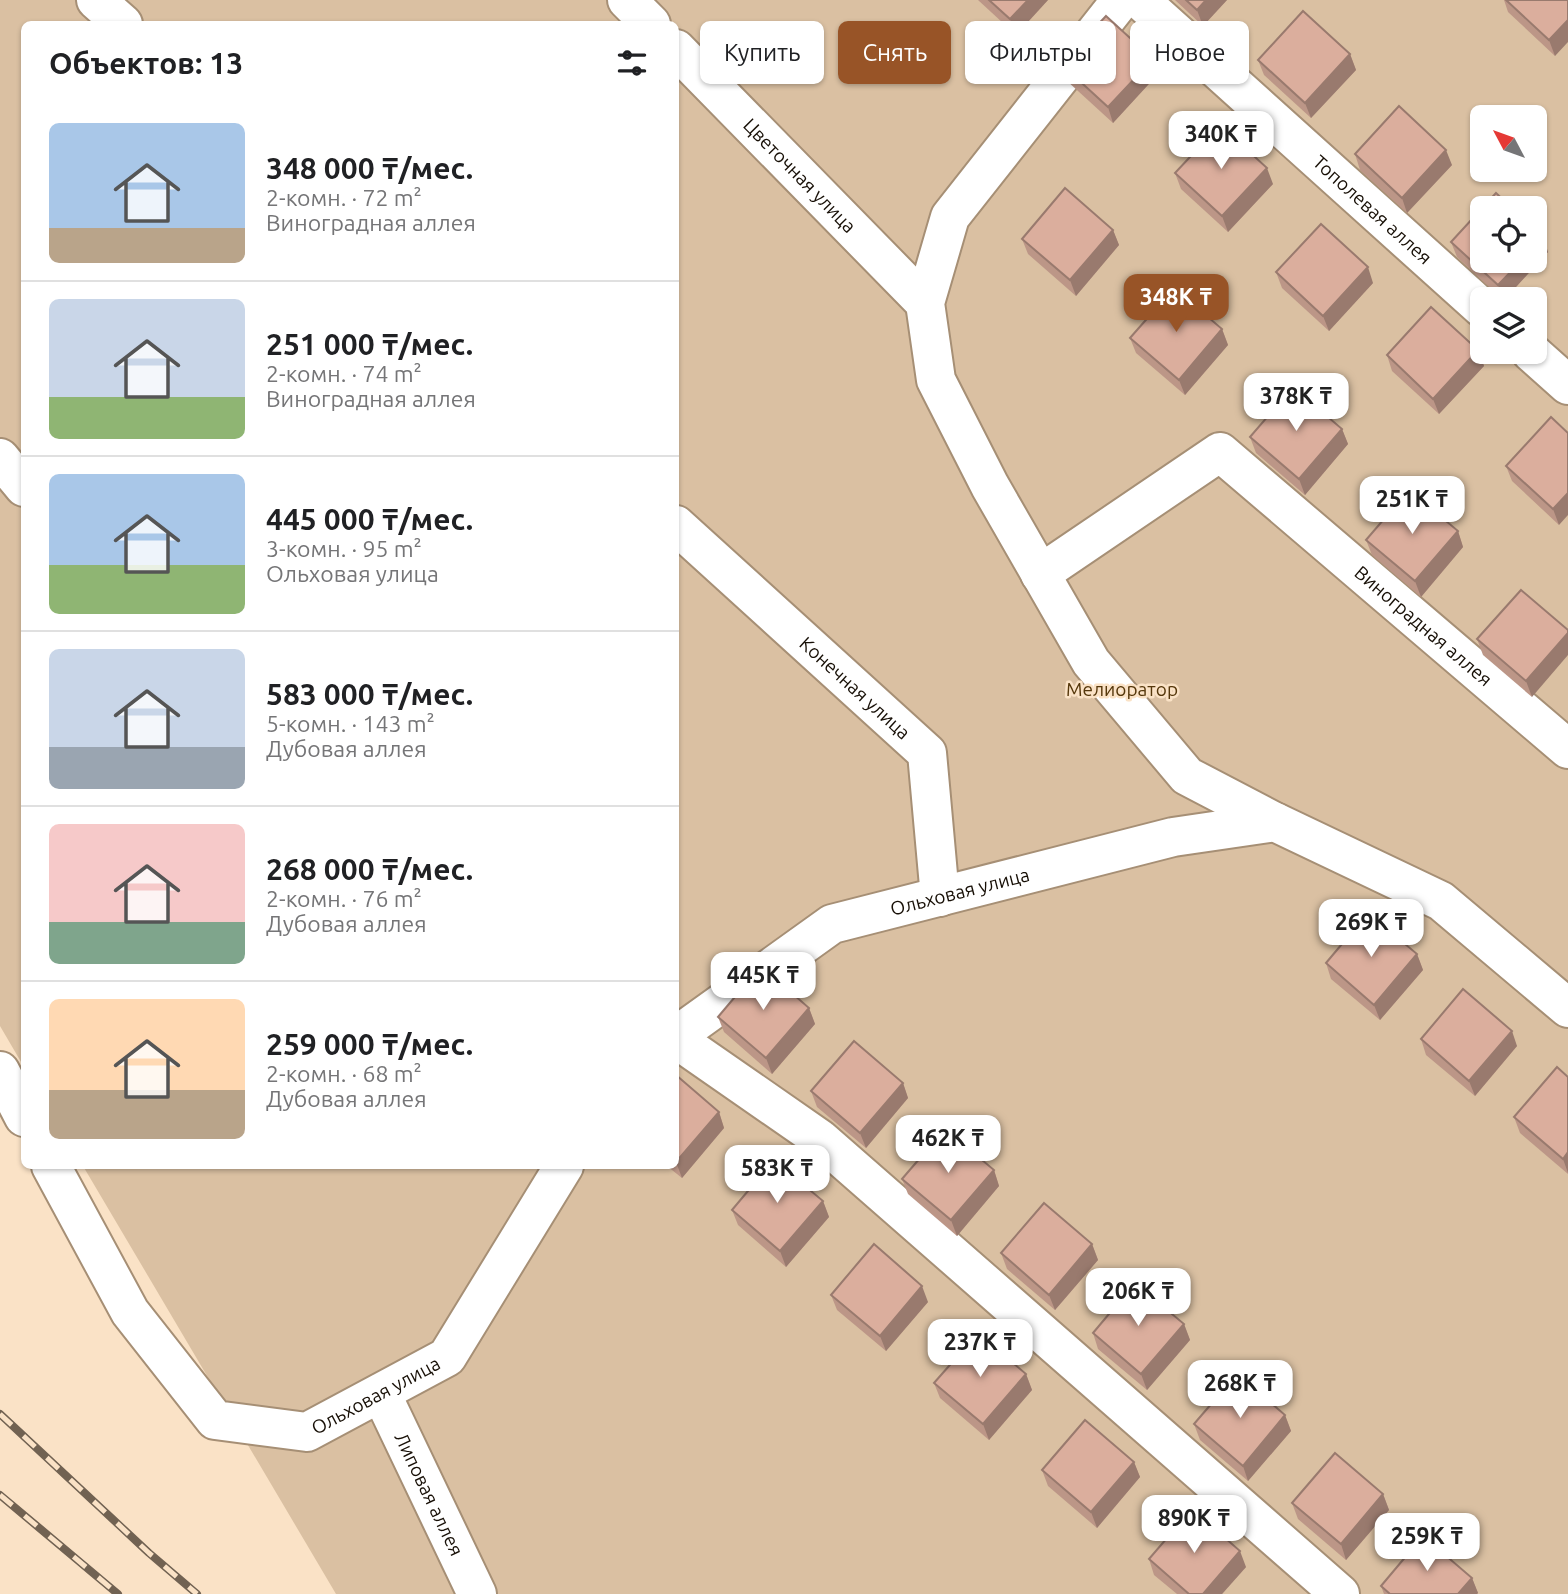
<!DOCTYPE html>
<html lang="ru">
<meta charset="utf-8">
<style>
body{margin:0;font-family:Ubuntu,sans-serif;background:#f6f6f6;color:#202124;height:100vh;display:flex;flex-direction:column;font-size:26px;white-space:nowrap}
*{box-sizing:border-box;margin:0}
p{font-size:23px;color:#757577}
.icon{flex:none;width:38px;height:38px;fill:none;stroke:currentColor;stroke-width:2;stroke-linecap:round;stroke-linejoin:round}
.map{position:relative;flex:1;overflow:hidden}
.side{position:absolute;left:21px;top:21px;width:658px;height:1148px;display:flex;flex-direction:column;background:#fff;border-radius:10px;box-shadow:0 2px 5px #0004}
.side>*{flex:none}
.hud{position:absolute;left:700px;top:21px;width:665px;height:63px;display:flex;gap:14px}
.needle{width:46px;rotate:311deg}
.controls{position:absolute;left:1470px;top:105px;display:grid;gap:14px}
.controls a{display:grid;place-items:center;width:77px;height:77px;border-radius:10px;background:#fff;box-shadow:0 2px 5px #0004;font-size:35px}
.price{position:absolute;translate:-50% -60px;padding:0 16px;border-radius:14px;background:#fff;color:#222;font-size:23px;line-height:46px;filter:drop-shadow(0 2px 4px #0008)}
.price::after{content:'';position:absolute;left:50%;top:42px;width:21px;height:16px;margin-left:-10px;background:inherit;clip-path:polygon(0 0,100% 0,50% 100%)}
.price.on{background:#985427;color:#fff}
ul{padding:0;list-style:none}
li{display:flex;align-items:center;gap:21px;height:175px;padding:0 28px}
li+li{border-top:2px solid #e0e0e0}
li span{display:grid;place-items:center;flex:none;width:196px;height:140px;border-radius:10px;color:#555}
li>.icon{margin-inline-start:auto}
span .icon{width:84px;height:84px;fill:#fffc;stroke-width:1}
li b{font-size:30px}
h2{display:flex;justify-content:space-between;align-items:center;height:84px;padding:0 28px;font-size:30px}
.chip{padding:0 24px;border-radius:10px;background:#fff;box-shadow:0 2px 5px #0004;font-size:24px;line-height:63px}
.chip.on{background:#985427;color:#fff}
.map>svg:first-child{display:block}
.green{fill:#dac0a2;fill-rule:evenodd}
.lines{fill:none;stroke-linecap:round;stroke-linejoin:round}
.minor-casing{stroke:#a68f75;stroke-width:42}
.minor{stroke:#fff;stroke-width:38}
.rail-casing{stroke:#716252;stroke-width:8}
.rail{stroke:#fae2c6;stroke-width:5;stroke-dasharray:16;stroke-linecap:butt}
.wall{fill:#bc9687}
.shaded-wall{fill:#997a6e}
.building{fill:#dbae9d;stroke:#997a6e;stroke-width:2}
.labels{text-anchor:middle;stroke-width:5;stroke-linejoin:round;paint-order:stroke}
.street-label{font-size:19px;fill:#170f06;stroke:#fae2c6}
.park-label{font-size:19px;fill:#55370b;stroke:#fae2c6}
</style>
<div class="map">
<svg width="1568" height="1594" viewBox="0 0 1568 1594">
<rect width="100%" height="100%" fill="#fae2c6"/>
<!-- green -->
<path class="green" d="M 0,0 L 1568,0 L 1568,1594 L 336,1594 L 83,1166 L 676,1166 L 676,24 L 24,24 L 24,1067 L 0,1026 ZM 1482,117 L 1535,117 L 1535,170 L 1482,170 ZM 1482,208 L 1535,208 L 1535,261 L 1482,261 ZM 1482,299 L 1535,299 L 1535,352 L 1482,352 Z"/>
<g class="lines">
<!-- minor casing -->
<g class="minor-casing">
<g id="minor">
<polyline points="96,0 123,24"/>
<polyline points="627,0 651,24"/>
<polyline points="1121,0 950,217 925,303 936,380 990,486 1091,662 1187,776 1275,822 1441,901 1568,1008"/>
<path id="s1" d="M 1140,0 L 1482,308"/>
<path id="s2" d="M 676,49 L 925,303"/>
<polyline points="1531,352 1568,385"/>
<polyline points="0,458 24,487"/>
<path id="s3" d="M 676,525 L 927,753 L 940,897"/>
<path id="s4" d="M 1040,574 L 1220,452 L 1568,749"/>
<path id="s5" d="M 676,1036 L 832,924 L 1173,837 L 1275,822"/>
<polyline points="676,1039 820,1139 1340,1594"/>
<polyline points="0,1071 24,1117"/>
<path id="s6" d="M 51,1166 L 130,1312 L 215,1420 L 307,1432 L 447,1357 L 564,1166"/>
<path id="s7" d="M 381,1393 L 477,1594"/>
</g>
</g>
<!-- minor -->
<use href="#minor" class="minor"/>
<!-- rail casing -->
<g class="rail-casing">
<g id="rail">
<polyline points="0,1414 149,1553 197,1594"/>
<polyline points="0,1495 118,1594"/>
</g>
</g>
<!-- rail -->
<use href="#rail" class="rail"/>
</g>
<!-- wall -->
<g class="wall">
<polygon points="978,0 1048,0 1016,35"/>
<polygon points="1175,0 1227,0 1203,26"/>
<polygon points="1504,0 1568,0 1555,56 1508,12"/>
<polygon points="1350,54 1356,70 1311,118 1264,75 1258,60"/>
<polygon points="1153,59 1158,74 1113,123 1066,80 1061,64"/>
<polygon points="1355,154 1452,165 1407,213 1360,170"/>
<polygon points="1175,173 1273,184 1228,232 1181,189"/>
<polygon points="1113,230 1119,245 1076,296 1028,254 1022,239"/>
<polygon points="1451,242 1548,252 1505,299 1502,299 1457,257"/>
<polygon points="1276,272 1373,283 1329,331 1282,288"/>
<polygon points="1222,329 1228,345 1185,395 1136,353 1130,338"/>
<polygon points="1478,350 1484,366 1439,414 1392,371 1387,355"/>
<polygon points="1342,429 1348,444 1305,495 1256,453 1250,437"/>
<polygon points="1568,433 1559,525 1512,481 1506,466"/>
<polygon points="1458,531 1463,547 1421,597 1372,555 1366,540"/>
<polygon points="1521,590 1532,697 1483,655 1477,639"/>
<polygon points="1417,954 1423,970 1380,1020 1331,979 1326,963"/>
<polygon points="809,1008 815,1024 772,1074 724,1032 718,1017"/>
<polygon points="1421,1039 1517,1046 1475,1096 1426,1055"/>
<polygon points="676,1075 719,1112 724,1128 682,1178 667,1166 676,1166"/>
<polygon points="1568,1077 1568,1174 1520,1133 1514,1117"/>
<polygon points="903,1083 908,1098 866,1148 817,1107 811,1091"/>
<polygon points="994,1170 999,1186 957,1236 908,1194 902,1179"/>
<polygon points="823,1201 829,1217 786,1267 738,1225 732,1210"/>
<polygon points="1092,1244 1098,1260 1055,1310 1007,1269 1001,1253"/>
<polygon points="831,1295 928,1302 886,1351 837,1310"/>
<polygon points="1184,1324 1190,1340 1147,1390 1098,1349 1093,1333"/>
<polygon points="1026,1374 1032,1390 989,1440 940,1398 934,1383"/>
<polygon points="1285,1415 1291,1431 1248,1481 1200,1440 1194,1424"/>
<polygon points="1134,1462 1140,1477 1097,1528 1048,1486 1042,1470"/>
<polygon points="1383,1494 1389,1510 1346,1560 1298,1519 1292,1503"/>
<polygon points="1149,1559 1246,1567 1222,1594 1177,1594 1154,1575"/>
<polygon points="1472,1578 1478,1593 1477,1594 1384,1594 1381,1586"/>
</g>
<!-- shaded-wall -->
<g class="shaded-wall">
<polygon points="1028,0 1048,0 1016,35 1010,19"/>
<polygon points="1206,0 1227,0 1203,26 1197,10"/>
<polygon points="1568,20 1568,42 1555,56 1549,40"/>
<polygon points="1350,54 1356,70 1311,118 1305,103"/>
<polygon points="1153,59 1158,74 1113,123 1108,107"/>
<polygon points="1446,150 1452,165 1407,213 1402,198"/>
<polygon points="1267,168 1273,184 1228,232 1222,216"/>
<polygon points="1113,230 1119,245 1076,296 1070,280"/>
<polygon points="1543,236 1548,252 1505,299 1503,299 1498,285 1521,261 1535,261 1535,245"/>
<polygon points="1368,267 1373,283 1329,331 1323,316"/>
<polygon points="1222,329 1228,345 1185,395 1179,380"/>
<polygon points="1478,350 1484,366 1439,414 1433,399"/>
<polygon points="1342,429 1348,444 1305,495 1299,479"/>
<polygon points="1568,493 1568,515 1559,525 1553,509"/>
<polygon points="1458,531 1463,547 1421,597 1415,581"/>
<polygon points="1568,633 1568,655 1532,697 1526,681"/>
<polygon points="1417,954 1423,970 1380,1020 1374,1005"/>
<polygon points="809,1008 815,1024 772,1074 766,1058"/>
<polygon points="1512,1031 1517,1046 1475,1096 1469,1081"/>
<polygon points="903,1083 908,1098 866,1148 860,1133"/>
<polygon points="719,1112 724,1128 682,1178 676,1162"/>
<polygon points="1568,1152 1568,1173 1563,1159"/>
<polygon points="994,1170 999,1186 957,1236 951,1220"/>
<polygon points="823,1201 829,1217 786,1267 780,1251"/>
<polygon points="1092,1244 1098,1260 1055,1310 1049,1295"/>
<polygon points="922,1286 928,1302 886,1351 880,1336"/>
<polygon points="1184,1324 1190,1340 1147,1390 1141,1374"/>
<polygon points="1026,1374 1032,1390 989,1440 983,1424"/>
<polygon points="1285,1415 1291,1431 1248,1481 1243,1466"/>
<polygon points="1134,1462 1140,1477 1097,1528 1091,1512"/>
<polygon points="1383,1494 1389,1510 1346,1560 1341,1544"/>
<polygon points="1240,1551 1246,1567 1222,1594 1203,1594"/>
<polygon points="1472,1578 1478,1593 1477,1594 1458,1594"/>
</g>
<!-- building -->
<g class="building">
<polygon points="989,0 1028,0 1010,19"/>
<polygon points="1186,0 1206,0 1197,10"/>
<polygon points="1506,0 1568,0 1568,20 1549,40"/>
<polygon points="1303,11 1350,54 1305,103 1258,60"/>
<polygon points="1106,16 1153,59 1108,107 1061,64"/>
<polygon points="1399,106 1446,150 1402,198 1355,154"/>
<polygon points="1220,125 1267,168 1222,216 1175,173"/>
<polygon points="1065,188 1113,230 1070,280 1022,239"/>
<polygon points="1496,193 1512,208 1482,208 1482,261 1521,261 1498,285 1451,242"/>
<polygon points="1321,224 1368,267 1323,316 1276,272"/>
<polygon points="1535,229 1543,236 1535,245"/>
<polygon points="1174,288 1222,329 1179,380 1130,338"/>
<polygon points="1431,307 1478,350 1433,399 1387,355"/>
<polygon points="1293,387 1342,429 1299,479 1250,437"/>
<polygon points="1551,417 1568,433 1568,493 1553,509 1506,466"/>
<polygon points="1409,490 1458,531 1415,581 1366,540"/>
<polygon points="1521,590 1568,630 1568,633 1526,681 1477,639"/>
<polygon points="1368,913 1417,954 1374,1005 1326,963"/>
<polygon points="761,966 809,1008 766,1058 718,1017"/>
<polygon points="1463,989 1512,1031 1469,1081 1421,1039"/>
<polygon points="854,1041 903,1083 860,1133 811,1091"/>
<polygon points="1557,1067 1568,1077 1568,1152 1563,1159 1514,1117"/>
<polygon points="676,1075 719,1112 676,1162"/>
<polygon points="945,1129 994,1170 951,1220 902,1179"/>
<polygon points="774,1160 823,1201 780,1251 732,1210"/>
<polygon points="1044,1203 1092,1244 1049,1295 1001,1253"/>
<polygon points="874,1244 922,1286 880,1336 831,1295"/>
<polygon points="1135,1283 1184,1324 1141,1374 1093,1333"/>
<polygon points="978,1333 1026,1374 983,1424 934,1383"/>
<polygon points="1237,1374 1285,1415 1243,1466 1194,1424"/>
<polygon points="1085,1420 1134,1462 1091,1512 1042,1470"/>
<polygon points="1335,1453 1383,1494 1341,1544 1292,1503"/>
<polygon points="1192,1509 1240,1551 1203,1594 1189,1594 1149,1559"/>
<polygon points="1423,1536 1472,1578 1458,1594 1390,1594 1381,1586"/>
</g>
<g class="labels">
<!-- street labels -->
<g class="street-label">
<text dy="7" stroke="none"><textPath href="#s2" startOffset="177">Цветочная улица</textPath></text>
<text dy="7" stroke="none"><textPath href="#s1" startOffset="313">Тополевая аллея</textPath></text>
<text dy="7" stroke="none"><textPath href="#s4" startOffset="485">Виноградная аллея</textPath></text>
<text dy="7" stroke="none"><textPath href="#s3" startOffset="242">Конечная улица</textPath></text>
<text dy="7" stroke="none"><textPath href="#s5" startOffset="324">Ольховая улица</textPath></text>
<text dy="7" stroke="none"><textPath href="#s6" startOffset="474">Ольховая улица</textPath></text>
<text dy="7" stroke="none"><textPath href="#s7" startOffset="112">Липовая аллея</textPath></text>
</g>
<!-- park labels -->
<g class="park-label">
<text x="1122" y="696">Мелиоратор</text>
</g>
</g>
</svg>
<div class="controls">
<a><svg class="needle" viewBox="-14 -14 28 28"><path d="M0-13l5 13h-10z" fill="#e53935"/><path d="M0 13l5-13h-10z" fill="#757577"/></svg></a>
<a><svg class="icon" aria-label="locate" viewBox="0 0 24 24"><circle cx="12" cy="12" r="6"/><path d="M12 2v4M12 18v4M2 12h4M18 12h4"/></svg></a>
<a><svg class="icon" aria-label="layers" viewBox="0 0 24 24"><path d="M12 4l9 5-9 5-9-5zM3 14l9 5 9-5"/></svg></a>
</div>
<b class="price" style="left:1221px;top:171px">340K ₸</b>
<b class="price on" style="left:1176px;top:334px">348K ₸</b>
<b class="price" style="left:1296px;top:433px">378K ₸</b>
<b class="price" style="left:1412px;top:536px">251K ₸</b>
<b class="price" style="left:1371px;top:959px">269K ₸</b>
<b class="price" style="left:763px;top:1012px">445K ₸</b>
<b class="price" style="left:948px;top:1175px">462K ₸</b>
<b class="price" style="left:777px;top:1205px">583K ₸</b>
<b class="price" style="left:1138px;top:1328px">206K ₸</b>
<b class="price" style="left:980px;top:1379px">237K ₸</b>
<b class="price" style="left:1240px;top:1420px">268K ₸</b>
<b class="price" style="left:1194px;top:1555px">890K ₸</b>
<b class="price" style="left:1427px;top:1573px">259K ₸</b>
<div class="hud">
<a class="chip">Купить</a>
<a class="chip on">Снять</a>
<a class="chip">Фильтры</a>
<a class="chip">Новое</a>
</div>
<section class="side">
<h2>Объектов: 13<svg class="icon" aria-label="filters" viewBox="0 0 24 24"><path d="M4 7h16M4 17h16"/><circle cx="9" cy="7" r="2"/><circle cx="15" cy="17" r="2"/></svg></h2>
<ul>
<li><span style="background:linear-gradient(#a9c7e8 75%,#b9a48a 0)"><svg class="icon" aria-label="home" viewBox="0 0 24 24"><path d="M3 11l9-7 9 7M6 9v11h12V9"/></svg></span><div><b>348 000 ₸/мес.</b><p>2-комн. · 72 m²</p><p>Виноградная аллея</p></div></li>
<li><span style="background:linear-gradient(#c9d6e8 70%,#8fb573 0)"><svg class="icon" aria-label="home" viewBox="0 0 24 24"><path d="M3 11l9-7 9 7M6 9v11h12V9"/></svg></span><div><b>251 000 ₸/мес.</b><p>2-комн. · 74 m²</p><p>Виноградная аллея</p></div></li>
<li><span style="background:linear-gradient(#a9c7e8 65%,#8fb573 0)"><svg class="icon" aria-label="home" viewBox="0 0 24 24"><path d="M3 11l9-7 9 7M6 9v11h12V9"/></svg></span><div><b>445 000 ₸/мес.</b><p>3-комн. · 95 m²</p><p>Ольховая улица</p></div></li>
<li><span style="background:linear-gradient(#c9d6e8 70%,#9aa5b1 0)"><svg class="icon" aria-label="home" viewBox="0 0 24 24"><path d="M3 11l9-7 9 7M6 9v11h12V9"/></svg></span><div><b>583 000 ₸/мес.</b><p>5-комн. · 143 m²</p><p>Дубовая аллея</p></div></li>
<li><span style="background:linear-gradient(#f6c9c9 70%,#7fa58c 0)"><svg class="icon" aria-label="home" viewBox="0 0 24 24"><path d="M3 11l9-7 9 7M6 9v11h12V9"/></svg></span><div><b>268 000 ₸/мес.</b><p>2-комн. · 76 m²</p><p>Дубовая аллея</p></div></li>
<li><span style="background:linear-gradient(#ffd9b3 65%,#b9a48a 0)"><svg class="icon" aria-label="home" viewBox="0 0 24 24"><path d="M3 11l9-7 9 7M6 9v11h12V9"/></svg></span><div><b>259 000 ₸/мес.</b><p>2-комн. · 68 m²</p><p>Дубовая аллея</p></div></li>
</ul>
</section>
</div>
